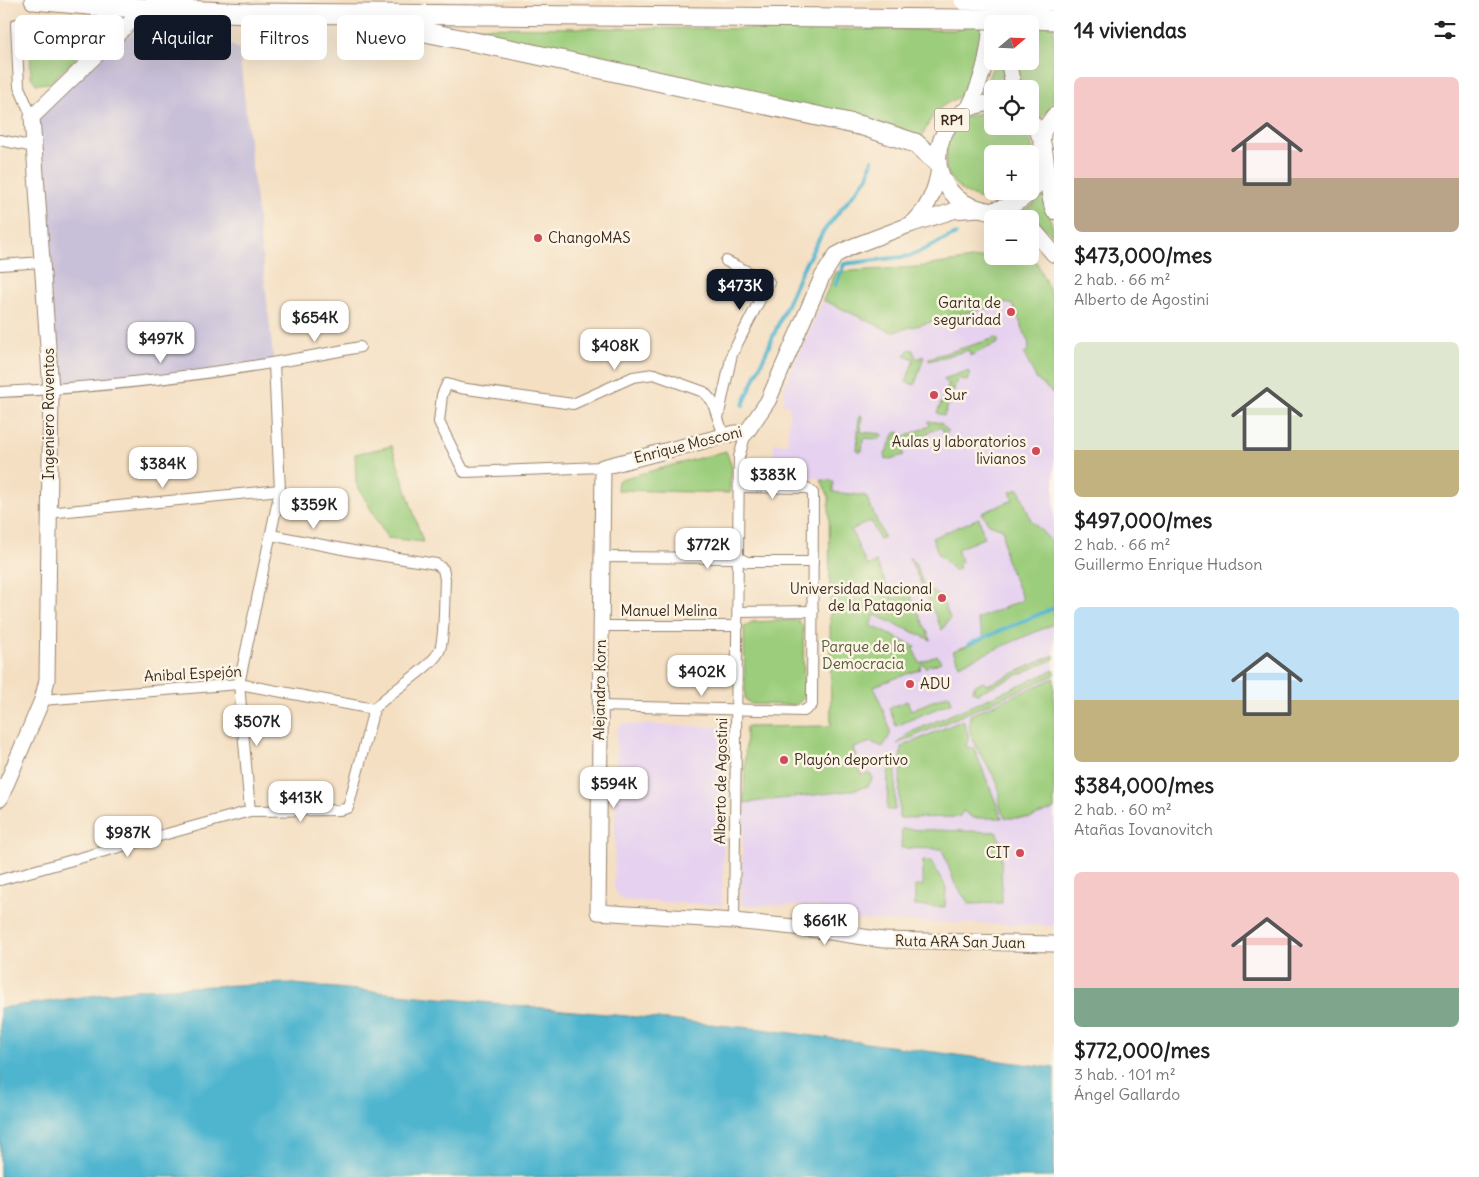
<!DOCTYPE html>
<html lang="es">
<meta charset="utf-8">
<style>
body{margin:0;font-family:Delius,sans-serif;background:#f6f6f6;color:#222;height:100vh;display:flex;flex-direction:column;font-size:19px;white-space:nowrap}
*{box-sizing:border-box;margin:0}
p{font-size:16px;color:#767676}
.icon{flex:none;width:28px;height:28px;fill:none;stroke:currentColor;stroke-width:2;stroke-linecap:round;stroke-linejoin:round}
.map{position:relative;flex:1;overflow:hidden}
.side{display:flex;flex-direction:column;background:#fff;width:425px}
.side>*{flex:none}
.top-card{position:absolute;left:15px;top:15px;width:475px;height:45px;display:flex;gap:10px}
.needle{width:32px;rotate:71deg}
.buttons{position:absolute;left:984px;top:15px;display:grid;gap:10px}
.buttons a{display:grid;place-items:center;width:55px;height:55px;border-radius:8px;background:#fff;box-shadow:0 5px 20px #0002;font-size:25px}
.price{position:absolute;translate:-50% -42px;padding:0 11px;border-radius:10px;background:#fff;color:#222;font-size:16px;line-height:32px;filter:drop-shadow(0 1px 2px #0008)}
.price::after{content:'';position:absolute;left:50%;top:30px;width:15px;height:11px;margin-left:-8px;background:inherit;clip-path:polygon(0 0,100% 0,50% 100%)}
.price.current{background:#111827;color:#fff}
ul{padding:0;list-style:none}
li{display:grid;align-content:center;gap:10px;height:265px;padding:0 20px}
li span{display:grid;place-items:center;height:155px;border-radius:8px;color:#555}
li>.icon{margin-inline-start:auto}
span .icon{width:90px;height:90px;fill:#fffc;stroke-width:1}
li b{font-size:21px}
h2{display:flex;justify-content:space-between;align-items:center;height:60px;padding:0 20px;font-size:21px}
.tag{padding:0 18px;border-radius:8px;background:#fff;box-shadow:0 5px 20px #0002;font-size:18px;line-height:45px}
.tag.current{background:#111827;color:#fff}
main{display:flex;flex:1;min-height:0}
.map>svg:first-child{display:block}
.built{fill:#e6d2f0}
.industrial{fill:#c8bfd8}
.green{fill:#9ccd7c;stroke:#6c7c4d}
.water{fill:#50b5cf;stroke:#467076}
.lines{fill:none;stroke-linecap:round;stroke-linejoin:round}
.stream{stroke:#50b5cf;stroke-width:4}
.street-casing{stroke:#988470;stroke-width:12}
.secondary-casing{stroke:#988470;stroke-width:17}
.primary-casing{stroke:#988470;stroke-width:18}
.highway-casing{stroke:#988470;stroke-width:21}
.street{stroke:#fff;stroke-width:10}
.secondary{stroke:#fff;stroke-width:15}
.primary{stroke:#fff;stroke-width:16}
.highway{stroke:#fff;stroke-width:19}
.highway-bridge-casing{stroke:#988470;stroke-width:21;stroke-linecap:butt}
.highway-bridge{stroke:#fff;stroke-width:19}
.poi-dot{fill:#d1495b;stroke:#fcf5e5;stroke-width:2}
.labels{text-anchor:middle;stroke-width:5;stroke-linejoin:round;paint-order:stroke}
.shield{fill:#fcf5e5;stroke:#75675a;stroke-width:1}
.shield-label{font-size:14px;font-weight:bold;fill:#3b2a1e}
.poi-label{font-size:15px;fill:#3b2a1e;stroke:#fcf5e5;text-anchor:start}
.street-label{font-size:15px;fill:#3b2a1e;stroke:#fcf5e5}
.park-label{font-size:15px;fill:#585b3a;stroke:#fcf5e5}
</style>
<main>
<div class="map">
<svg width="1054" height="1177" viewBox="0 0 1054 1177">
<rect width="100%" height="100%" fill="#fcf5e5"/>
<filter id="ink" filterUnits="userSpaceOnUse"><feTurbulence type="fractalNoise" baseFrequency=".02" numOctaves="2"/><feDisplacementMap in="SourceGraphic" scale="10" xChannelSelector="R" yChannelSelector="G"/><feConvolveMatrix kernelMatrix="1 2 1 2 8 2 1 2 1" color-interpolation-filters="sRGB"/></filter>
<filter id="wash" filterUnits="userSpaceOnUse"><feTurbulence type="fractalNoise" baseFrequency=".0096" numOctaves="4" result="noise"/><feDisplacementMap in="SourceGraphic" scale="20" xChannelSelector="R" yChannelSelector="G"/><feGaussianBlur stdDeviation="1.12" result="paint"/><feColorMatrix in="noise" values="0 0 0 0 0 0 0 0 0 0 0 0 0 0 0 0 0 1.4 0 .05"/><feComposite in="paint" operator="in"/></filter>
<g filter="url(#wash)">
<rect width="100%" height="100%" fill="#f4dfc2"/>
<!-- built -->
<g class="built">
<polygon points="992,256 1026,256 1037,263 1054,300 1054,926 851,920 817,906 741,905 746,727 831,726 829,497 820,478 771,474 774,443 787,444 790,405 783,404 785,385 836,272 917,267"/>
<polygon points="622,724 727,727 722,905 622,900 614,889 617,729"/>
</g>
<!-- industrial -->
<polygon class="industrial" points="158,22 197,28 239,49 274,364 51,390 32,117 108,44"/>
<!-- green -->
<g class="green">
<path d="M 964,0 L 987,0 C 986,29 986,65 967,89 C 960,99 948,101 939,109 C 931,116 926,129 921,139 L 904,129 L 426,27 L 955,30 L 964,28 Z"/>
<polygon points="1054,0 1054,103 1038,121 1030,107 1030,89 1022,89 1015,61 1030,61 1030,24"/>
<polygon points="29,12 92,20 95,39 50,83 36,84 31,77"/>
<polygon points="995,61 1001,61 1007,89 984,89"/>
<path d="M 992,110 L 992,126 L 1022,126 C 1032,139 1036,155 1030,170 L 1030,154 L 992,154 L 992,191 L 1014,191 L 1006,196 L 992,199 L 977,198 L 964,192 L 953,182 L 946,169 L 947,139 L 965,117 Z"/>
<polygon points="1043,194 1054,232 1054,236 1036,220 1020,213 1036,202"/>
<polygon points="992,256 1026,256 1037,263 1054,300 1054,394 1037,380 1024,354 1028,350 1029,344 1013,305 1006,303 892,332 823,300 836,272 917,267"/>
<polygon points="996,338 998,339 998,343 970,356 969,350 929,361 929,358"/>
<polygon points="912,349 917,359 924,356 915,385 906,382 914,359 905,355 908,350"/>
<polygon points="967,371 970,373 967,381 958,378 944,416 937,413 949,384 943,379"/>
<polygon points="859,416 862,416 861,432 882,434 883,436 879,439 863,438 862,451 857,451"/>
<polygon points="928,421 941,423 948,431 945,436 941,427 900,445 904,455 886,460 885,454 895,433 899,432 901,438 930,426"/>
<polygon points="392,446 423,542 387,538 356,483 355,454"/>
<polygon points="726,451 732,467 729,493 617,490 618,481 621,479"/>
<polygon points="821,480 833,481 833,492 866,496 884,537 879,539 871,521 851,530 867,566 876,562 893,599 909,592 931,640 875,615 870,625 916,647 913,649 920,663 937,655 941,662 931,666 930,664 926,668 924,664 920,666 921,669 874,686 890,729 890,735 883,747 871,742 853,748 861,775 869,773 873,778 868,786 849,791 744,803 746,727 831,726 829,497"/>
<polygon points="1019,489 1031,520 1054,544 1054,624 959,665 953,651 985,639 977,619 1023,600 1005,557 1003,529 989,524 982,513 1013,500 1010,492"/>
<polygon points="979,518 984,538 957,549 962,562 958,563 960,568 955,571 939,555 932,538"/>
<polygon points="909,557 915,563 924,586 941,597 950,618 942,630"/>
<polygon points="798,620 803,626 804,698 796,705 751,704 745,699 744,627 752,622"/>
<polygon points="1054,655 1054,659 977,693 972,691 975,685 983,682 987,685"/>
<polygon points="1054,670 1054,675 897,744 909,733"/>
<path d="M 1054,678 L 1054,809 L 1030,818 L 1005,818 C 1003,813 998,805 999,799 C 999,792 999,788 996,780 C 986,762 965,737 970,715 Z"/>
<polygon points="949,694 952,702 896,726 889,708 907,701 911,710"/>
<polygon points="963,720 969,736 966,747 974,748 1002,818 973,818 963,811 959,817 899,818 901,747"/>
<polygon points="892,758 896,759 895,810 887,810 888,774"/>
<polygon points="902,829 996,832 1001,842 1002,903 969,904 955,884 942,849 901,848"/>
<polygon points="923,860 931,861 946,887 945,907 915,906 915,886 923,886"/>
</g>
<!-- water -->
<polygon class="water" points="284,983 761,1029 1054,1068 1054,1177 0,1177 0,1008 144,989"/>
<g class="lines">
<!-- stream -->
<g class="stream">
<polyline points="836,285 844,264 910,256 956,234"/>
<polyline points="743,405 803,268 823,232 868,176 872,160"/>
<polyline points="969,644 1054,608"/>
</g>
</g>
</g>
<g filter="url(#ink)">
<g class="lines">
<!-- street casing -->
<g class="street-casing">
<g id="street">
<polyline points="16,24 19,87 32,117"/>
<polyline points="0,140 34,147"/>
<polyline points="0,265 43,262"/>
<path d="M 0,392 C 120,387 243,370 360,347"/>
<polyline points="718,418 732,354 769,282 726,261"/>
<polyline points="603,467 464,472 439,422 442,395 447,384 460,388 573,404 633,377 654,374 704,392 712,401 724,436"/>
<polyline points="48,513 280,490"/>
<polyline points="602,557 739,558 747,562 813,562"/>
<polyline points="739,612 813,611"/>
<polyline points="601,626 738,626"/>
<polyline points="42,700 239,684 374,709"/>
<polyline points="600,706 804,711 812,705 813,493 807,488 740,487"/>
<polyline points="250,811 239,684 280,490 274,364"/>
<path d="M 0,880 L 250,811 L 340,810 L 348,808 L 374,709 C 388,692 435,666 440,649 C 445,636 444,595 445,579 L 443,569 L 436,564 L 353,551 L 271,535"/>
<polyline points="734,921 739,457 746,433"/>
</g>
</g>
<!-- secondary casing -->
<g class="secondary-casing">
<g id="secondary">
<path d="M 99,6 C 110,17 113,29 108,44"/>
<polyline points="1008,61 1014,89"/>
<path d="M 969,107 C 985,75 991,45 991,9"/>
<polyline points="979,209 953,211 909,225 851,247 836,255 822,277 768,401 746,433 735,433 603,467 598,912 734,921 804,928 883,940 1054,944"/>
<path d="M 910,225 C 927,211 936,190 939,168"/>
<polyline points="0,799 42,700 47,680 51,390 32,117 145,8"/>
</g>
</g>
<!-- primary casing -->
<g class="primary-casing">
<g id="primary">
<path d="M 992,103 C 944,104 919,163 956,197 C 971,211 997,210 1017,219"/>
<path d="M 1030,120 C 1052,144 1043,181 1054,211"/>
<polyline points="1042,139 1043,131 1054,116"/>
<path d="M 994,210 C 1020,205 1039,191 1044,164"/>
<polyline points="1030,226 1054,254"/>
</g>
</g>
<!-- highway casing -->
<g class="highway-casing">
<g id="highway">
<polyline points="34,0 99,6 247,13 964,19"/>
<polyline points="1031,1 1054,1"/>
<polyline points="1031,19 1054,20"/>
<polyline points="366,25 415,30 524,52 863,126 915,143 937,162"/>
</g>
</g>
<!-- street -->
<use href="#street" class="street"/>
<!-- secondary -->
<use href="#secondary" class="secondary"/>
<!-- primary -->
<use href="#primary" class="primary"/>
<!-- highway -->
<use href="#highway" class="highway"/>
<!-- highway-bridge casing -->
<g class="highway-bridge-casing">
<g id="highway-bridge">
<polyline points="964,0 1031,1"/>
<polyline points="964,19 1031,19"/>
</g>
</g>
<!-- highway-bridge -->
<use href="#highway-bridge" class="highway-bridge"/>
</g>
</g>
<!-- markers -->
<g class="poi-dot">
<circle cx="538" cy="238" r="5"/>
<circle cx="1011" cy="312" r="5"/>
<circle cx="934" cy="395" r="5"/>
<circle cx="1036" cy="451" r="5"/>
<circle cx="942" cy="598" r="5"/>
<circle cx="910" cy="684" r="5"/>
<circle cx="784" cy="760" r="5"/>
<circle cx="1020" cy="853" r="5"/>
</g>
<g class="labels">
<!-- shield labels -->
<rect class="shield" x="934.5" y="108.5" width="35" height="23" rx="4"/>
<g class="shield-label">
<text x="952" y="125">RP1</text>
</g>
<!-- poi labels -->
<g class="poi-label">
<text x="548" y="243">ChangoMAS</text>
<text x="1001" y="308" text-anchor="end">Garita de<tspan x="1001" dy="17">seguridad</tspan></text>
<text x="944" y="400">Sur</text>
<text x="1026" y="447" text-anchor="end">Aulas y laboratorios<tspan x="1026" dy="17">livianos</tspan></text>
<text x="932" y="594" text-anchor="end">Universidad Nacional<tspan x="932" dy="17">de la Patagonia</tspan></text>
<text x="920" y="689">ADU</text>
<text x="794" y="765">Playón deportivo</text>
<text x="1010" y="858" text-anchor="end">CIT</text>
</g>
<!-- street labels -->
<g class="street-label">
<text transform="translate(49 414) rotate(-90)" y="5">Ingeniero Raventos</text>
<text transform="translate(688 445) rotate(-14)" y="5">Enrique Mosconi</text>
<text x="669" y="616">Manuel Melina</text>
<text transform="translate(193 674) rotate(-3)" y="5">Anibal Espejón</text>
<text transform="translate(600 690) rotate(-89)" y="5">Alejandro Korn</text>
<text transform="translate(721 781) rotate(-89)" y="5">Alberto de Agostini</text>
<text transform="translate(960 942) rotate(1)" y="5">Ruta ARA San Juan</text>
</g>
<!-- park labels -->
<g class="park-label">
<text x="863" y="652">Parque de la<tspan x="863" dy="17">Democracia</tspan></text>
</g>
</g>
</svg>
<div class="buttons">
<a><svg class="needle" viewBox="-14 -14 28 28"><path d="M0-13l5 13h-10z" fill="#e53935"/><path d="M0 13l5-13h-10z" fill="#767676"/></svg></a>
<a><svg class="icon" aria-label="locate" viewBox="0 0 24 24"><circle cx="12" cy="12" r="6"/><path d="M12 2v4M12 18v4M2 12h4M18 12h4"/></svg></a>
<a>+</a>
<a>−</a>
</div>
<b class="price current" style="left:740px;top:311px">$473K</b>
<b class="price" style="left:315px;top:343px">$654K</b>
<b class="price" style="left:161px;top:364px">$497K</b>
<b class="price" style="left:615px;top:371px">$408K</b>
<b class="price" style="left:163px;top:489px">$384K</b>
<b class="price" style="left:773px;top:500px">$383K</b>
<b class="price" style="left:314px;top:530px">$359K</b>
<b class="price" style="left:708px;top:570px">$772K</b>
<b class="price" style="left:702px;top:697px">$402K</b>
<b class="price" style="left:257px;top:747px">$507K</b>
<b class="price" style="left:614px;top:809px">$594K</b>
<b class="price" style="left:301px;top:823px">$413K</b>
<b class="price" style="left:128px;top:858px">$987K</b>
<b class="price" style="left:825px;top:946px">$661K</b>
<div class="top-card">
<a class="tag">Comprar</a>
<a class="tag current">Alquilar</a>
<a class="tag">Filtros</a>
<a class="tag">Nuevo</a>
</div>
</div>
<section class="side">
<h2>14 viviendas<svg class="icon" aria-label="filters" viewBox="0 0 24 24"><path d="M4 7h16M4 17h16"/><circle cx="9" cy="7" r="2"/><circle cx="15" cy="17" r="2"/></svg></h2>
<ul>
<li><span style="background:linear-gradient(#f6c9c9 65%,#b9a48a 0)"><svg class="icon" aria-label="home" viewBox="0 0 24 24"><path d="M3 11l9-7 9 7M6 9v11h12V9"/></svg></span><div><b>$473,000/mes</b><p>2 hab. · 66 m²</p><p>Alberto de Agostini</p></div></li>
<li><span style="background:linear-gradient(#dfe7d0 70%,#c2b280 0)"><svg class="icon" aria-label="home" viewBox="0 0 24 24"><path d="M3 11l9-7 9 7M6 9v11h12V9"/></svg></span><div><b>$497,000/mes</b><p>2 hab. · 66 m²</p><p>Guillermo Enrique Hudson</p></div></li>
<li><span style="background:linear-gradient(#bfe0f5 60%,#c2b280 0)"><svg class="icon" aria-label="home" viewBox="0 0 24 24"><path d="M3 11l9-7 9 7M6 9v11h12V9"/></svg></span><div><b>$384,000/mes</b><p>2 hab. · 60 m²</p><p>Atañas Iovanovitch</p></div></li>
<li><span style="background:linear-gradient(#f6c9c9 75%,#7fa58c 0)"><svg class="icon" aria-label="home" viewBox="0 0 24 24"><path d="M3 11l9-7 9 7M6 9v11h12V9"/></svg></span><div><b>$772,000/mes</b><p>3 hab. · 101 m²</p><p>Ángel Gallardo</p></div></li>
</ul>
</section>
</main>
